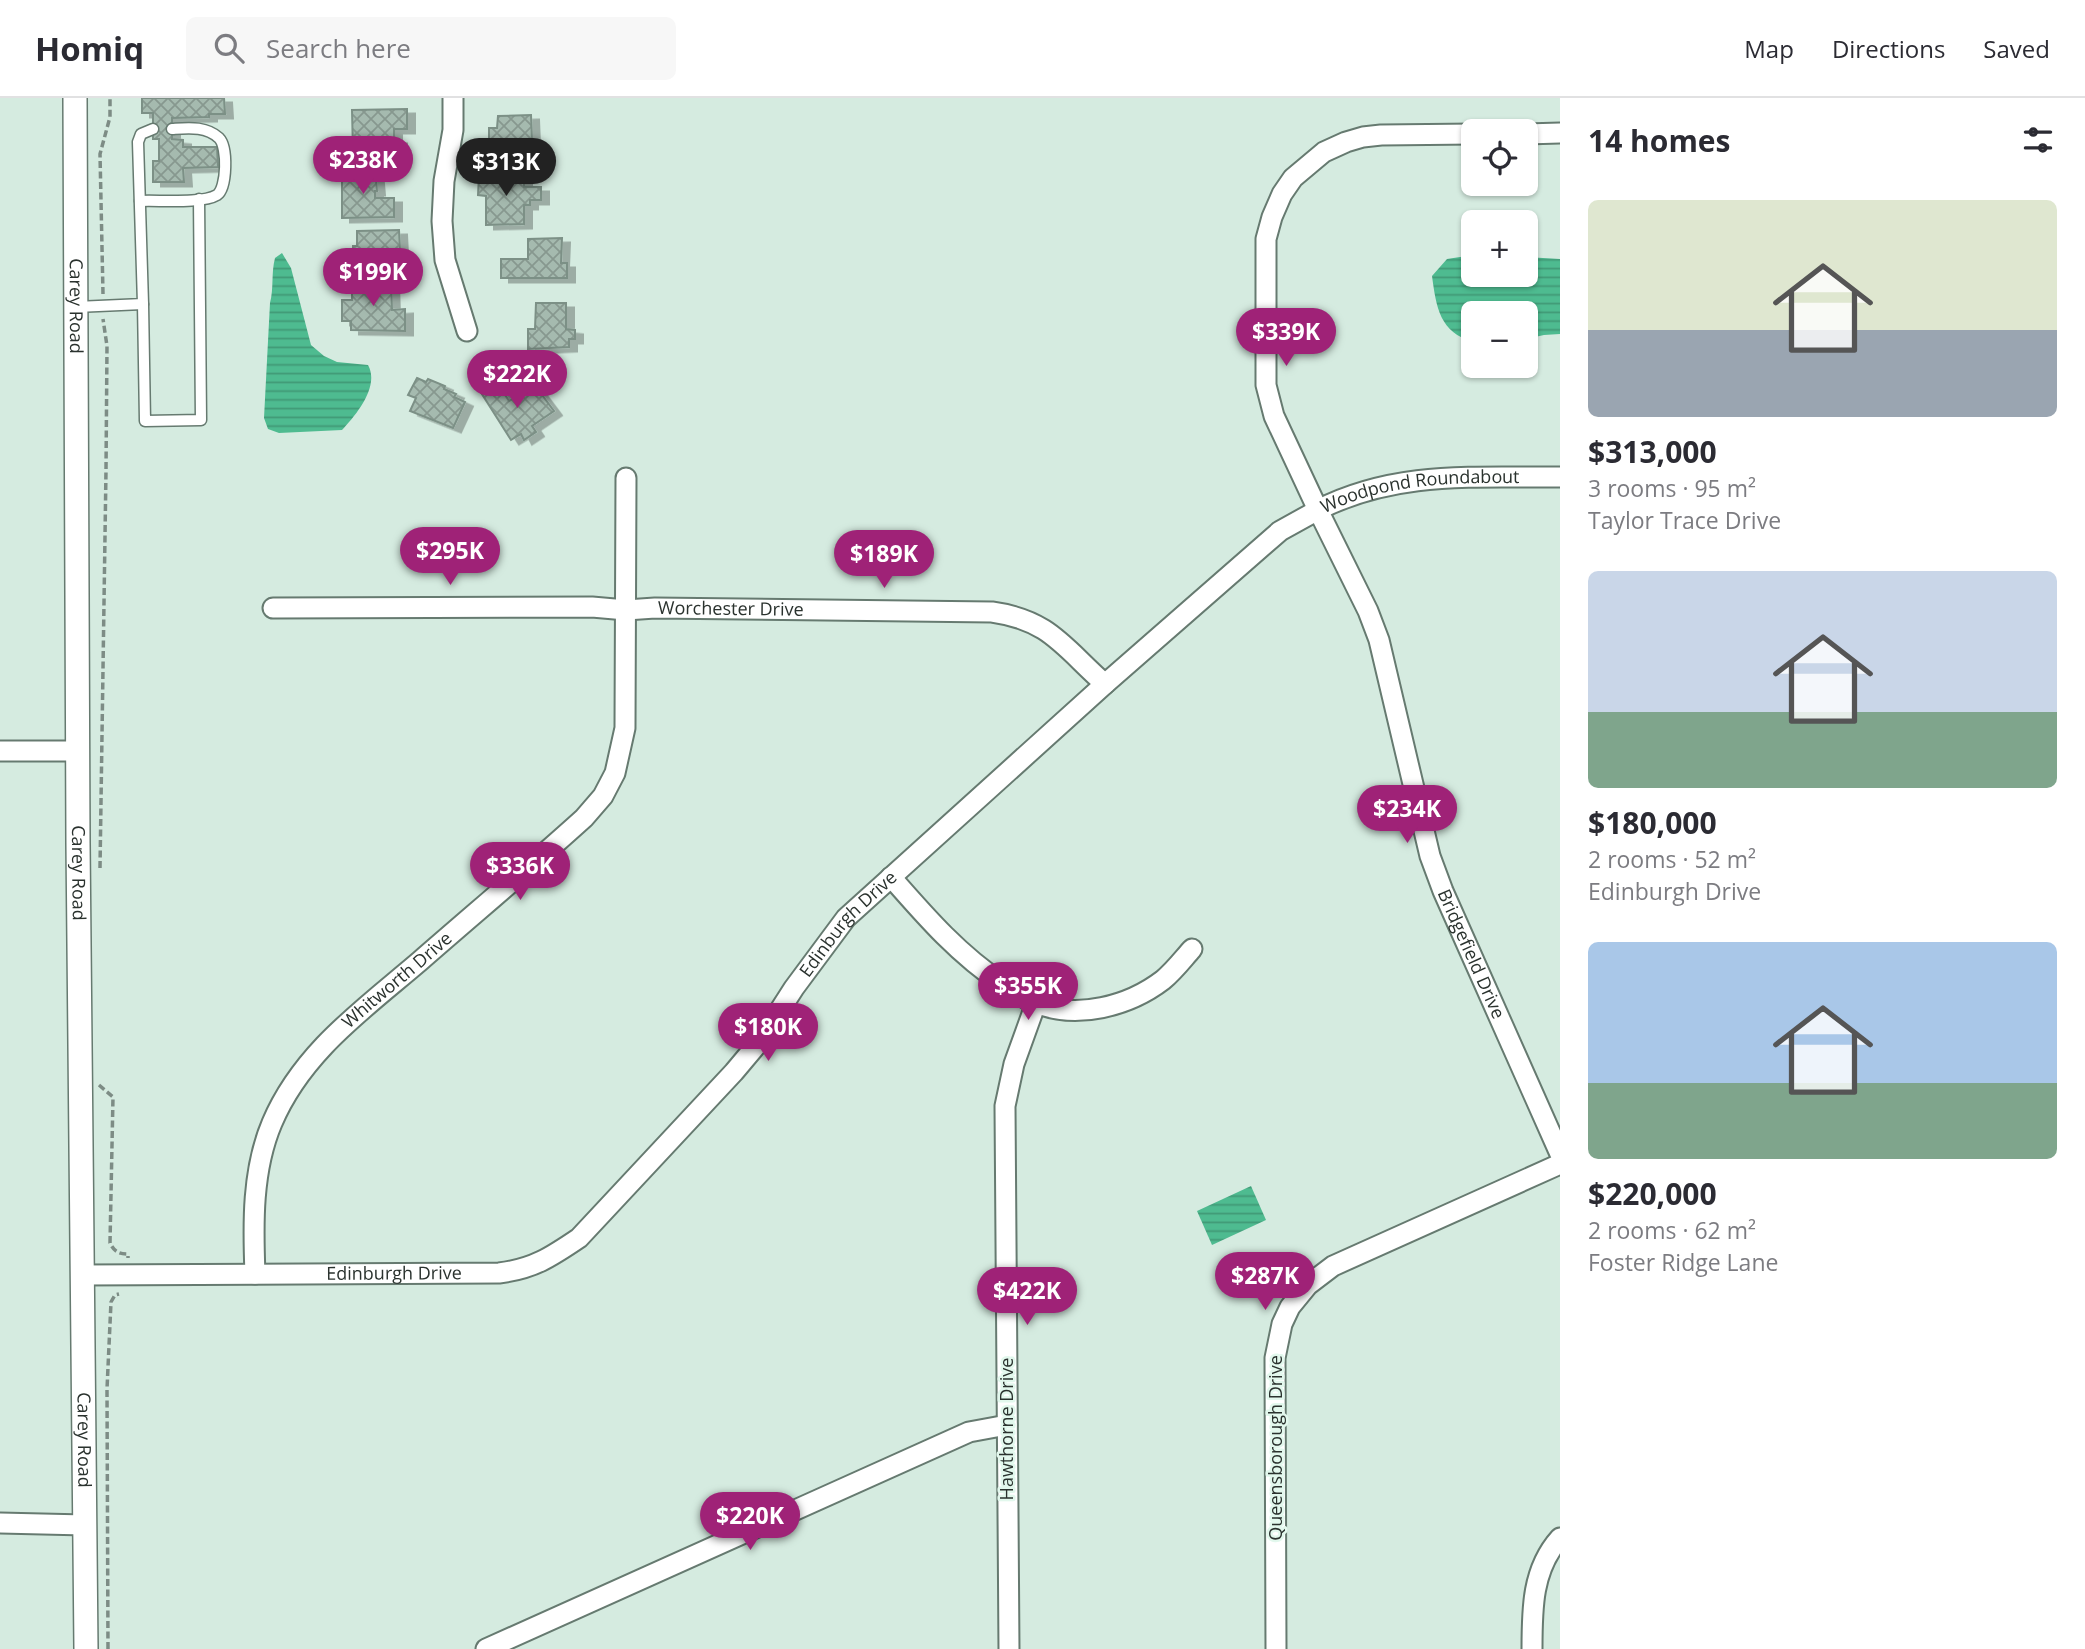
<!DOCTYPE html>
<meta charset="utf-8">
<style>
body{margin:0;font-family:"Open Sans",sans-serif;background:#f7f7f7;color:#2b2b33;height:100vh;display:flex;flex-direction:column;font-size:26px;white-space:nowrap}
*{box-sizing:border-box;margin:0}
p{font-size:23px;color:#7c7c81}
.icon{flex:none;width:38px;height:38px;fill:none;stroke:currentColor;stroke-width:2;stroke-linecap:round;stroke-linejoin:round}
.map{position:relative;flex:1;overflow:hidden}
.details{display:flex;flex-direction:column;background:#fff;width:525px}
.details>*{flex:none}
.fabs{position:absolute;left:1461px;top:21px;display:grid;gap:14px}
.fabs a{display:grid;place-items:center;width:77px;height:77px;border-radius:10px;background:#fff;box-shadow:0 2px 5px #0004;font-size:35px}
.price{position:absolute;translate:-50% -60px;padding:0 16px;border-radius:24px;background:#9f2277;color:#fff;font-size:23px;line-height:46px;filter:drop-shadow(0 2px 4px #0008)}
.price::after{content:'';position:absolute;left:50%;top:42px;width:21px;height:16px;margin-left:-10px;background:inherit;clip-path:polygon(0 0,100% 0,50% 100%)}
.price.current{background:#222;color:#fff}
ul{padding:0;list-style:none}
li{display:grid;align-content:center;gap:14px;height:371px;padding:0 28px}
li span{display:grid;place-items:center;height:217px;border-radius:10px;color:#555}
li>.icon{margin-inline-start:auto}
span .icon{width:126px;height:126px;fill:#fffc;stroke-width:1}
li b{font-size:30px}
h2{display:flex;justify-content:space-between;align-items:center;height:84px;padding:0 28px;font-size:30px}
header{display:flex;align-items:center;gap:42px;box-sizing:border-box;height:98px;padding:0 35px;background:#fff;border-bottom:2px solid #e1e1e2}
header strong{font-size:33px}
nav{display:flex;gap:38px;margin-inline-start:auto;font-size:24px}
.search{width:490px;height:63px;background:#f7f7f7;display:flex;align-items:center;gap:18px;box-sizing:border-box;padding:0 24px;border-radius:10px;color:#7c7c81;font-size:26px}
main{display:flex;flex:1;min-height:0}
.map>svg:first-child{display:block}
.water{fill:url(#water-rules)}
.building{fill:url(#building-cross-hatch);stroke:#7c9086;stroke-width:2;filter:url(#shadow)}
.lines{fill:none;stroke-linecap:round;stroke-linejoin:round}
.service-casing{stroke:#667a70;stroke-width:13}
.minor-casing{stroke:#667a70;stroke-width:23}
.tertiary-casing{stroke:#667a70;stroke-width:26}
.path{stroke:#7d8c85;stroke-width:3.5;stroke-dasharray:7 3.5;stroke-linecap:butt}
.service{stroke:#fff;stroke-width:10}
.minor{stroke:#fff;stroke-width:19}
.tertiary{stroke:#fff;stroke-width:23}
.labels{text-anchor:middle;stroke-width:5;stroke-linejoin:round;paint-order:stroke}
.street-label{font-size:18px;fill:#2a322e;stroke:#e2f8ed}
</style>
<header>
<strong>Homiq</strong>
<div class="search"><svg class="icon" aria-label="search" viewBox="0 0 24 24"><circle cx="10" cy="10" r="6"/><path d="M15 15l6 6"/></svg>Search here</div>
<nav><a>Map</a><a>Directions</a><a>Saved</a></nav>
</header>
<main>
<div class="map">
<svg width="1560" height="1551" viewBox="0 0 1560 1551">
<defs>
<pattern id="water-rules" width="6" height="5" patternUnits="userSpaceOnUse" patternTransform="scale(1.75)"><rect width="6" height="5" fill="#4ebb90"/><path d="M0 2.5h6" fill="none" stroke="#419976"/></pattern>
<pattern id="building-cross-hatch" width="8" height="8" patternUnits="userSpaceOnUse" patternTransform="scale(1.75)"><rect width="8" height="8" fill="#a5baaf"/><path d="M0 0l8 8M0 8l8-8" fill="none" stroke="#87988f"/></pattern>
<filter id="shadow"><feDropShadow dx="8" dy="4.5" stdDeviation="0" flood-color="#0004"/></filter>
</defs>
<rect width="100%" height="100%" fill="#d5ebe0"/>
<!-- water -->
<g class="water">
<path d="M 282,155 L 291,170 L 311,247 L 324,258 L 337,264 L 368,267 C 380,288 356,317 342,332 L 279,335 L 268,331 L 264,320 L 270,205 C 274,190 271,175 275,160 Z"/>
<path d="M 1473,157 L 1474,177 L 1526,177 L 1526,159 L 1560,161 L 1560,236 L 1544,237 L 1526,241 L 1526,215 L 1474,215 L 1473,243 C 1440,236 1436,208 1432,178 L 1447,161 Z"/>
<polygon points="1251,1088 1266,1122 1212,1147 1197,1113"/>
</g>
<!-- building -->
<g class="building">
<polygon points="142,0 224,0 225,16 209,16 209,19 172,20 172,41 183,42 183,49 217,49 218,69 183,70 184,84 153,84 153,63 159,63 159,41 153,41 153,15 142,15"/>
<polygon points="407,11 407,31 394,31 394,41 399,41 399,54 353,54 352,12"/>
<polygon points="531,17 532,42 528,42 529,56 486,57 486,49 489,49 489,30 497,30 498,18"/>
<polygon points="375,70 377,93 375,93 375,100 394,100 394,119 342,120 342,71"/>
<polygon points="479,77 524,77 524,89 541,89 541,102 530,102 530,107 524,107 524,126 486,127 486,98 478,97"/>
<polygon points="399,132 400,152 396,152 397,170 357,170 356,162 353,162 353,148 357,148 357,133"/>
<polygon points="562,140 561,165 567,165 567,180 501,180 501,161 528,161 528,141"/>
<polygon points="352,183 391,183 392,212 405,211 405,233 351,232 351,223 342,223 342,202 352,202"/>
<polygon points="536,205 566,205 566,231 575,232 575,241 569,241 569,249 528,251 528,231 535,231"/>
<polygon points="417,280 426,284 428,281 445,288 444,291 456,296 454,299 465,304 453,330 410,313 416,300 408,297"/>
<polygon points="496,283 509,303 536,289 554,313 532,328 536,334 524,342 521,336 511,342 480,293"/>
</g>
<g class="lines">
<!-- service casing -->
<g class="service-casing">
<g id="service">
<path d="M 140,103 C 159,102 202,106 217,97 C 227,90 228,49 219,40 C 206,28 189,30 172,31"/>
<polyline points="143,206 145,323 201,322 199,101"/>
<polyline points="76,209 143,206 138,44 141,36 153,31"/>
</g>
</g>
<!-- minor casing -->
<g class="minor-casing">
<g id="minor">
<polyline points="453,0 453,32 444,83 442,123 445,162 467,233"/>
<path id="s1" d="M 1474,36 L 1381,37 L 1363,39 L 1346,44 L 1324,54 L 1293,80 L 1282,96 L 1272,119 L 1266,141 L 1266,287 L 1274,318 L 1318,412 C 1396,372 1475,380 1560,379"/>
<polyline points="1526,36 1560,35"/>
<path id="s2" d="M 273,510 L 592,509 L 626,512 L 655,510 L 992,514 C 1050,522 1064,550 1105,586"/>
<polyline points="0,653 78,653"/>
<path d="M 891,779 C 926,819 959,857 1003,886 C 1013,893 1024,901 1036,905 C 1077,922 1129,908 1163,882 C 1174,873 1183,861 1192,851"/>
<path id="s3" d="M 255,1176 C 253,1126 252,1072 272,1025 C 302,954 364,911 420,863 C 475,815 531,768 584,720 L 603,698 L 615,675 L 625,630 L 626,380"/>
<path id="s4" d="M 82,1177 L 499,1175 C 533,1171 551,1159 579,1140 L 734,974 L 760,943 L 794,890 L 846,820 L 1105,586 L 1280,433 L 1318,412 L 1368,513 L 1379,542 L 1430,758 L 1443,793 L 1560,1056"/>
<polyline points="0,1425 85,1427"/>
<polyline points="486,1551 969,1334 1007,1327"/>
<polyline points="1009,1551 1005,1008 1014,966 1036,905"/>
<polyline points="1276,1551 1275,1260 1282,1226 1290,1209 1308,1187 1333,1168 1560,1066"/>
<path d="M 1532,1551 C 1532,1511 1532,1471 1560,1440"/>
</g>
</g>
<!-- tertiary casing -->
<g class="tertiary-casing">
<g id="tertiary">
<path id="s5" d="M 75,0 L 78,745 L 86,1551"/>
</g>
</g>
<!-- path -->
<g class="path">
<polyline points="103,196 100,56 110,19 110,0"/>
<polyline points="100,770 106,372 107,248 103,221"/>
<path d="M 99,987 L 113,999 L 110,1145 C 114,1153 118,1156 128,1156 L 128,1160"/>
<polyline points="108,1551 107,1291 111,1204 115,1197 119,1196"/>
</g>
<!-- service -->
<use href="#service" class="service"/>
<!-- minor -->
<use href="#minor" class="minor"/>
<!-- tertiary -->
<use href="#tertiary" class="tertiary"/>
</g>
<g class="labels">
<!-- street labels -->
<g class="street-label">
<text dy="6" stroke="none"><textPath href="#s5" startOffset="208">Carey Road</textPath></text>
<text dy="6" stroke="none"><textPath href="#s1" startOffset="648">Woodpond Roundabout</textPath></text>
<text dy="6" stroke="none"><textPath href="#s2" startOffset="458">Worchester Drive</textPath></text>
<text dy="6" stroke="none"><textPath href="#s5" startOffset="775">Carey Road</textPath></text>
<text dy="6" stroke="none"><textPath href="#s4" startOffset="920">Edinburgh Drive</textPath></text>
<text dy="6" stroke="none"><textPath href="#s4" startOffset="2020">Bridgefield Drive</textPath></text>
<text dy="6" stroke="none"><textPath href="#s3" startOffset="345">Whitworth Drive</textPath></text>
<text dy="6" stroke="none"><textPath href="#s4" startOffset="312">Edinburgh Drive</textPath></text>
<text transform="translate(1007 1331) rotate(-90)" y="6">Hawthorne Drive</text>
<text dy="6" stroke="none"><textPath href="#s5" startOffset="1342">Carey Road</textPath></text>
<text transform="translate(1276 1350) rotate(-90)" y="6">Queensborough Drive</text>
</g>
</g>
</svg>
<div class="fabs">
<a><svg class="icon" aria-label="locate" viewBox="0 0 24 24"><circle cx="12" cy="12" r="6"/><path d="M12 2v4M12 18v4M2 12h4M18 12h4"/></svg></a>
<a>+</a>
<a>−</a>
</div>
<b class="price" style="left:363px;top:98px">$238K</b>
<b class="price current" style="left:506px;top:100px">$313K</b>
<b class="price" style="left:373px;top:210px">$199K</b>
<b class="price" style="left:1286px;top:270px">$339K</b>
<b class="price" style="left:517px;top:312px">$222K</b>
<b class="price" style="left:450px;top:489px">$295K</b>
<b class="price" style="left:884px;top:492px">$189K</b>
<b class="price" style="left:1407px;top:747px">$234K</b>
<b class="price" style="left:520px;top:804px">$336K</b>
<b class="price" style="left:1028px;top:924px">$355K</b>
<b class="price" style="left:768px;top:965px">$180K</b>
<b class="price" style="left:1265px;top:1214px">$287K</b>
<b class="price" style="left:1027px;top:1229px">$422K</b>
<b class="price" style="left:750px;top:1454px">$220K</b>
</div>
<section class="details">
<h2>14 homes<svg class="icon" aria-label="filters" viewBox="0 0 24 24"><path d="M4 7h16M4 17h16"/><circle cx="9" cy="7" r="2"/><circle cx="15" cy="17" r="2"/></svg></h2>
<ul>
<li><span style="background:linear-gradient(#dfe7d0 60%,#9aa5b1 0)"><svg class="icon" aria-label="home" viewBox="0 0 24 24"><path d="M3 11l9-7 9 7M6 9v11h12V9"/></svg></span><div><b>$313,000</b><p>3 rooms · 95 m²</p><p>Taylor Trace Drive</p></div></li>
<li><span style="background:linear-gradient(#c9d6e8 65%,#7fa58c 0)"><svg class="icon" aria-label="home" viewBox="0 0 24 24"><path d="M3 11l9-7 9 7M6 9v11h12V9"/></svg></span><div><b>$180,000</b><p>2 rooms · 52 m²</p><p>Edinburgh Drive</p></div></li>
<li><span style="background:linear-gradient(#a9c7e8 65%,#7fa58c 0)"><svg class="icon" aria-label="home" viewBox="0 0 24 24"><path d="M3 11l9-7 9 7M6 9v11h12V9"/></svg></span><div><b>$220,000</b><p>2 rooms · 62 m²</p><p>Foster Ridge Lane</p></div></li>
</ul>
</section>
</main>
